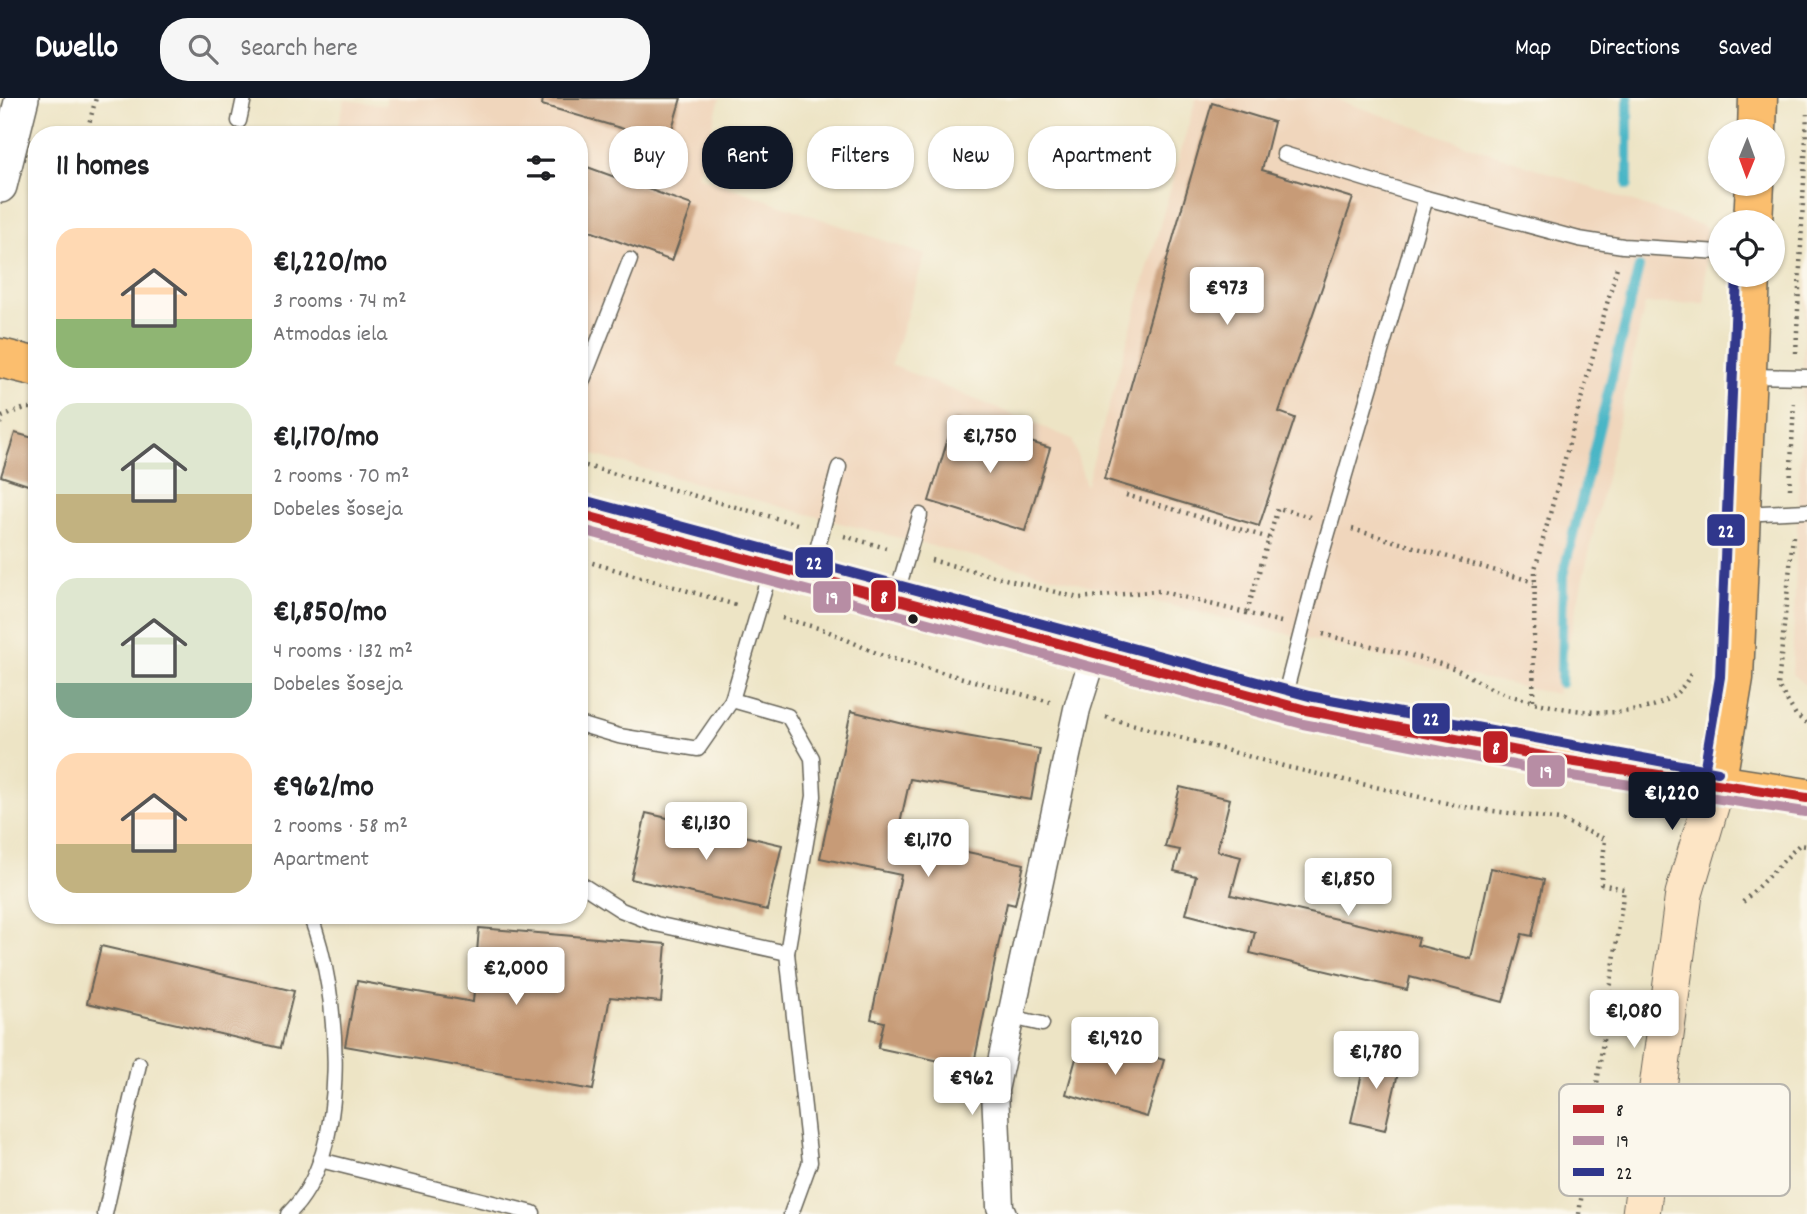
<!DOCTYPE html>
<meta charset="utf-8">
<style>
body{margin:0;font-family:Dekko,sans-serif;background:#f6f6f6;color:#202124;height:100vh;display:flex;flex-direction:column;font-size:26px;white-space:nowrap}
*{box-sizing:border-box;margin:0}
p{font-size:23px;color:#757577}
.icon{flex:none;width:38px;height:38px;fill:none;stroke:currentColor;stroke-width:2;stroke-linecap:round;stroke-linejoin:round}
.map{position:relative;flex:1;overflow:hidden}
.drawer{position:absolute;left:28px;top:28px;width:560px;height:798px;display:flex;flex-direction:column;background:#fff;border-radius:28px;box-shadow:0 2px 5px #0004}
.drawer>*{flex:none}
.top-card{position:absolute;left:609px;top:28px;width:665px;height:63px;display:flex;gap:14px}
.needle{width:46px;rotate:181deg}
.buttons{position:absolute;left:1708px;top:21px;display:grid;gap:14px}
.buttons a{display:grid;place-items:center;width:77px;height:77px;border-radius:50%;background:#fff;box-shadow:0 2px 5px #0004;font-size:35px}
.price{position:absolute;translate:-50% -60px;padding:0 16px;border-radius:7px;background:#fff;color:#222;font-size:23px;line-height:46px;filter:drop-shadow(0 2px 4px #0008)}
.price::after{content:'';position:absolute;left:50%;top:42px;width:21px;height:16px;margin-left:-10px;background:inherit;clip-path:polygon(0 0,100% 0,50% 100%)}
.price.on{background:#111827;color:#fff}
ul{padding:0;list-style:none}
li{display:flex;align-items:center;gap:21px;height:175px;padding:0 28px}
li span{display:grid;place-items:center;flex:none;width:196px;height:140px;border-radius:21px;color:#555}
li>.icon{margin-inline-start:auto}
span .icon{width:84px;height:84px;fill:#fffc;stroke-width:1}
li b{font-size:30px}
h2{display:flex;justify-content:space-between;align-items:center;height:84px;padding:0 28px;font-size:30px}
.pill{padding:0 24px;border-radius:28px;background:#fff;box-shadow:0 2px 5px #0004;font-size:24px;line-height:63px}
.pill.on{background:#111827;color:#fff}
header{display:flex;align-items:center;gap:42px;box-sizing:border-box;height:98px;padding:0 35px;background:#111827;color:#fff}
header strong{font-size:33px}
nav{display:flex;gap:38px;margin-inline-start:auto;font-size:24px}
.search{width:490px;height:63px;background:#f6f6f6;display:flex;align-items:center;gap:18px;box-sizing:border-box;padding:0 24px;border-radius:28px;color:#757577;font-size:26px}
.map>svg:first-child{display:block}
.built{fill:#f0d6bc}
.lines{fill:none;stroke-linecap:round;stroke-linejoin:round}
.stream{stroke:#4ab6c6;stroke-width:10}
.building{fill:#c79b77}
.service-casing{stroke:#656257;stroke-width:17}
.minor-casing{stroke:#656257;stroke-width:29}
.tertiary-casing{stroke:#656257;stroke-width:36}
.secondary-casing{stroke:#656257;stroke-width:39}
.primary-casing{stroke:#656257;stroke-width:41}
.path{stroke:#656257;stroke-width:4.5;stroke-dasharray:2 5;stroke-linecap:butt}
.service{stroke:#fff;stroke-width:14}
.minor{stroke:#fff;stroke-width:26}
.tertiary{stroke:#fff;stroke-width:33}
.secondary{stroke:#fde5c5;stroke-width:37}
.primary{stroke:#fbbe6e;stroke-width:38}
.bus-1-casing{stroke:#fbf7ec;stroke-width:16}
.bus-2-casing{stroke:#fbf7ec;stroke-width:16}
.bus-3-casing{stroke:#fbf7ec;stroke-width:16}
.bus-1{stroke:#be2026;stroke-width:10}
.bus-2{stroke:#b78da4;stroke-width:10}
.bus-3{stroke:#30378c;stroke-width:10}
.bus-dot{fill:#1c1c1c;stroke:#fbf7ec;stroke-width:2.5}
.key{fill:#fbf7ec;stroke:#b8b5ae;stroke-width:2}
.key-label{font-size:19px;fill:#1c1c1c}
.line-badge{stroke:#fbf7ec;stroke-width:2.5}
.badge-label{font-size:19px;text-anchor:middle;font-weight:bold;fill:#fff}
</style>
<header>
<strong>Dwello</strong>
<div class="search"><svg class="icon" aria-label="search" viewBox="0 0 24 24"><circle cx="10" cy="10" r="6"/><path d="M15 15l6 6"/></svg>Search here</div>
<nav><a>Map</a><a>Directions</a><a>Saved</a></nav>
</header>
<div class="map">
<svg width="1807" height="1116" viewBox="0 0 1807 1116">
<rect width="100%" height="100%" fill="#fbf7ec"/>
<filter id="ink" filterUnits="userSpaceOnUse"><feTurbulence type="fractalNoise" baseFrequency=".0143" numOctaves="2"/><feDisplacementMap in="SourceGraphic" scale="14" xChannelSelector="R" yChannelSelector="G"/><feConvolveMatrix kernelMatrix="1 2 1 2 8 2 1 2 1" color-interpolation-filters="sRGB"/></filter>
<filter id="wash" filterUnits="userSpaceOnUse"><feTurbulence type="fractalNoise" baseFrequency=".00686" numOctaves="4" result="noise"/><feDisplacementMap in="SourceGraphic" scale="28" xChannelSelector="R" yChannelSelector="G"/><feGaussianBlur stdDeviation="1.57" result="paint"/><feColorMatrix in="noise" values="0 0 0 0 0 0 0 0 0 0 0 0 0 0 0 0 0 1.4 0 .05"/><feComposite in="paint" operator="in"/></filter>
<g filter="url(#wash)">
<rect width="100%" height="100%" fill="#ede4c5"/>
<!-- built -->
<g class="built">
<polygon points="387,0 720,0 698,78 925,157 891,267 1072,341 1086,388 1196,0 1332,0 1706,129 1705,205 1645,206 1557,596 1381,559 1092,488 840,425 579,353 579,37 335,37 345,2 385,7"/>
<polygon points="1807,162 1807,589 1792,576"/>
</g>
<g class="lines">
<!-- stream -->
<g class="stream">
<polyline points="1628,0 1628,87"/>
<polyline points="1561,585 1563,477 1639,169"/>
</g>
</g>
<g id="blocks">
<!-- building -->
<g class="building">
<polygon points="543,0 681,0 668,44 542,7"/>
<polygon points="1212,5 1274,24 1262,72 1353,100 1279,314 1295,320 1259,428 1104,381"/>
<polygon points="579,66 692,107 672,163 579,129"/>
<polygon points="954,321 1050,350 1025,433 929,403"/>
<polygon points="15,335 37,341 37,390 1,378"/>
<polygon points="851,613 920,630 1040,651 1031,702 910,681 897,739 1024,766 1015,807 1007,805 973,970 878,950 884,924 871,921 901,777 820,760"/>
<polygon points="1180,689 1230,701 1217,753 1241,759 1231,797 1419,840 1417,847 1471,861 1491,770 1544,782 1532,838 1522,836 1503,904 1410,879 1407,892 1250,855 1255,834 1186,816 1196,778 1174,773 1180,752 1165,749"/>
<polygon points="646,715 782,747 767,812 631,781"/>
<polygon points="479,830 666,846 661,904 610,899 593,992 345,948 357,883 473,904"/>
<polygon points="101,848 294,893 280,950 87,905"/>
<polygon points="1082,939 1164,962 1147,1019 1066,996"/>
<polygon points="1367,954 1401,962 1385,1032 1351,1024"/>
</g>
</g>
</g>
<g filter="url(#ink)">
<use href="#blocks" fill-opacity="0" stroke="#656257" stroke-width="2"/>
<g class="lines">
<!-- service casing -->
<g class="service-casing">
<g id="service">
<polyline points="239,23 244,0"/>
<polyline points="1284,56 1426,100"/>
<polyline points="1749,278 1807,279"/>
<polyline points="579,292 630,162"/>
<polyline points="1741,416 1807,413"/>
<polyline points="771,470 732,602 788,618 812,660 814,698 787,855 810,1064 791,1116"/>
<polyline points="810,478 839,369"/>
<polyline points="895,501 920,417"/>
<polyline points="1283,604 1318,469 1426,100 1579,141 1623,148 1720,154"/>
<polyline points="579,626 619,638 698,651 732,602"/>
<polyline points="579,785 621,812 656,826 787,855"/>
<polyline points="1011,919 1042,926"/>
<polyline points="320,1062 533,1115"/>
<polyline points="105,1116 139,966"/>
<path d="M 288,1116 C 353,1055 340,894 310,817"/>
</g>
</g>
<!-- minor casing -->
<g class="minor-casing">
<polyline id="minor" points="1003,1116 1000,1109 995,992 1077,611 1094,557"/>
</g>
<!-- tertiary casing -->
<g class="tertiary-casing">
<polyline id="tertiary" points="0,88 22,0"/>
</g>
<!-- secondary casing -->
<g class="secondary-casing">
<polyline id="secondary" points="1641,1116 1684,796 1716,688"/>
</g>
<!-- primary casing -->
<g class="primary-casing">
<g id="primary">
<polyline points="1757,33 1758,0"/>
<polyline points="1753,124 1755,86"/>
<polyline points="0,260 37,269"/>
<polyline points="579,416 1306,612 1569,663 1807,700"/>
<polyline points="1716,688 1734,580 1751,177"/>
</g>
</g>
<!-- path -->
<g class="path">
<polyline points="86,37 96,0"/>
<polyline points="1796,255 1807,16"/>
<polyline points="0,326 2,319 25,310 37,310"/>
<polyline points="579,366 801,427"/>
<polyline points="1790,391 1794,302"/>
<polyline points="1126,397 1269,440"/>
<polyline points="1352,431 1534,484"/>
<polyline points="844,438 886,450"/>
<polyline points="1793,438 1778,588 1796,617 1807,625"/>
<polyline points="579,461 736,507"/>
<polyline points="931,462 1079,500 1159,493 1281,524"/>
<polyline points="1247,514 1278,410 1310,419"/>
<polyline points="782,520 825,532 883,558 1050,604"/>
<path d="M 1323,536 C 1364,547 1407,555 1447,568 C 1464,573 1479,585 1495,592 C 1545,611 1664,638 1691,575"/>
<polyline points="1533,602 1535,471 1617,169"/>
<polyline points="1106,619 1287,669 1464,709 1560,722 1605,741 1601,786 1624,791 1579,1116"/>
<polyline points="1743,804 1799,747 1807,748"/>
</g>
<!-- service -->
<use href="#service" class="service"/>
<!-- minor -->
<use href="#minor" class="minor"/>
<!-- tertiary -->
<use href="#tertiary" class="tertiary"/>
<!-- secondary -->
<use href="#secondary" class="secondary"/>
<!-- primary -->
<use href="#primary" class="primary"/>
<!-- bus-1 casing -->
<g class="bus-1-casing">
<polyline id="bus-1" points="579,416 1306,612 1569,663 1807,700"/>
</g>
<!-- bus-2 casing -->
<g class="bus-2-casing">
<polyline id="bus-2" points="579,431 1303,626 1566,677 1805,714"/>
</g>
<!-- bus-3 casing -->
<g class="bus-3-casing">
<g id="bus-3">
<polyline points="583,402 1309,598 1718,674"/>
<polyline points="1702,686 1720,579 1737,177"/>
</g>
</g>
<!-- bus-1 -->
<use href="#bus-1" class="bus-1"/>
<!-- bus-2 -->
<use href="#bus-2" class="bus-2"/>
<!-- bus-3 -->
<use href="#bus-3" class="bus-3"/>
</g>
</g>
<!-- markers -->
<circle class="bus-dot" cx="913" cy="521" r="6"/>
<!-- legend -->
<rect x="1559" y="986" width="231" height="112" rx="10" class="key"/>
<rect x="1573" y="1007" width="31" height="8" fill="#be2026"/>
<rect x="1573" y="1038" width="31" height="9" fill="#b78da4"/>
<rect x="1573" y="1070" width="31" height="8" fill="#30378c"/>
<g class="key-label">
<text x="1616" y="1018">8</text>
<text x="1616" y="1049">19</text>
<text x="1616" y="1081">22</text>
</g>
<g class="line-badge">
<rect x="1706" y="415" width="40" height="34" rx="7" fill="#30378c"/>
<rect x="794" y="448" width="40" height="33" rx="7" fill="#30378c"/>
<rect x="870" y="481" width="27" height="34" rx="7" fill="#be2026"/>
<rect x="812" y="482" width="40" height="34" rx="7" fill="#b78da4"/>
<rect x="1411" y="604" width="40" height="33" rx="7" fill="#30378c"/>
<rect x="1482" y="632" width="27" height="34" rx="7" fill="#be2026"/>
<rect x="1526" y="656" width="40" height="34" rx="7" fill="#b78da4"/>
</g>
<g class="badge-label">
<text x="1726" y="439">22</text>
<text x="814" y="471">22</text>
<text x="884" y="505">8</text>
<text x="832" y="506">19</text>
<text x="1431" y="627">22</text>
<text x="1496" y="656">8</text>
<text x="1546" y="680">19</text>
</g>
</svg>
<div class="buttons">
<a><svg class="needle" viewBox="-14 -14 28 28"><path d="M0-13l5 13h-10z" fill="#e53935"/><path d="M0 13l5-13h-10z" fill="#757577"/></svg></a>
<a><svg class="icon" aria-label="locate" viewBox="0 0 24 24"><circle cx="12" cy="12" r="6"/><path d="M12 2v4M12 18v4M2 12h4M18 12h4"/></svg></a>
</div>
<b class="price" style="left:1227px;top:229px">€973</b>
<b class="price" style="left:990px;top:377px">€1,750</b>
<b class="price on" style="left:1672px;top:734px">€1,220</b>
<b class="price" style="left:706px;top:764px">€1,130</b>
<b class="price" style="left:928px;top:781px">€1,170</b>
<b class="price" style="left:1348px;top:820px">€1,850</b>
<b class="price" style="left:516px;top:909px">€2,000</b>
<b class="price" style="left:1634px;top:952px">€1,080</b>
<b class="price" style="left:1115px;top:979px">€1,920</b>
<b class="price" style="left:1376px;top:993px">€1,780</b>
<b class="price" style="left:972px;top:1019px">€962</b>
<div class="top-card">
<a class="pill">Buy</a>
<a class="pill on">Rent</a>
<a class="pill">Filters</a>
<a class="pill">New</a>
<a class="pill">Apartment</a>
</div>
<section class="drawer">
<h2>11 homes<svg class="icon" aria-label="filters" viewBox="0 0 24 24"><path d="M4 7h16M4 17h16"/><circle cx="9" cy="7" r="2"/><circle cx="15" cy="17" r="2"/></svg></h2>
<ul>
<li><span style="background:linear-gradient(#ffd9b3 65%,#8fb573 0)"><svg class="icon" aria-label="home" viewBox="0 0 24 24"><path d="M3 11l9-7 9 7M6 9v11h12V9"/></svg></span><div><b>€1,220/mo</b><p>3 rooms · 74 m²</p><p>Atmodas iela</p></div></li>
<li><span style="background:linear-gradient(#dfe7d0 65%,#c2b280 0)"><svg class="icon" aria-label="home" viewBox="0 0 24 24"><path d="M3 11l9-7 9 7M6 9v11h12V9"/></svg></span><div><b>€1,170/mo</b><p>2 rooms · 70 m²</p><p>Dobeles šoseja</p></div></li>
<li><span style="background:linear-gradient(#dfe7d0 75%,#7fa58c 0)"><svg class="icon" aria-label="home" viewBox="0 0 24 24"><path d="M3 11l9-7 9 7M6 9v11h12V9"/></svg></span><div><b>€1,850/mo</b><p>4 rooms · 132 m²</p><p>Dobeles šoseja</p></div></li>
<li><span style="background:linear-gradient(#ffd9b3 65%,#c2b280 0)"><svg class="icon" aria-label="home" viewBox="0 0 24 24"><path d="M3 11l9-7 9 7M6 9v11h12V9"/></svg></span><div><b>€962/mo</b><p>2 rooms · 58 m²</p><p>Apartment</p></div></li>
</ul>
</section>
</div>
